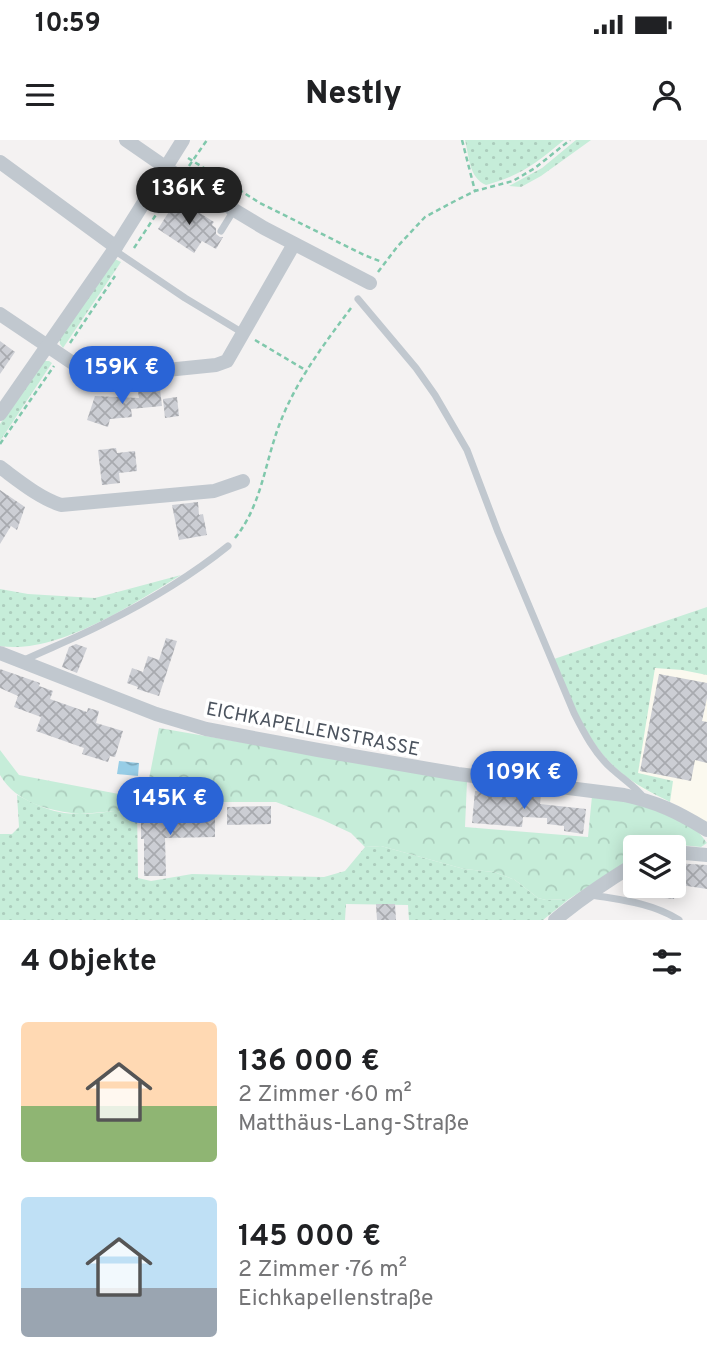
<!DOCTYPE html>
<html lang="de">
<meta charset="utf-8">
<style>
body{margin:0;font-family:Overpass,sans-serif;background:#f6f6f6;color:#202124;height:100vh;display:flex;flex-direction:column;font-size:26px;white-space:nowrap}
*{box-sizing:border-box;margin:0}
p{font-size:23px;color:#757577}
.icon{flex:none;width:38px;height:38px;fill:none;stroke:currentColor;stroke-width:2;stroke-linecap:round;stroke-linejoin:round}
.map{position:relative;height:780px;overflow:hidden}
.sheet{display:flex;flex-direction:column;background:#fff;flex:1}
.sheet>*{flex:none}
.controls{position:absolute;left:623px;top:695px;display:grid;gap:14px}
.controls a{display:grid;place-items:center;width:63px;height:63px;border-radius:7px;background:#fff;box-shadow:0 4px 18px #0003;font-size:35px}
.price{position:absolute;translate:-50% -60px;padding:0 16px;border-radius:24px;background:#2a64d6;color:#fff;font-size:23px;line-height:46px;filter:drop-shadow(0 2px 4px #0008)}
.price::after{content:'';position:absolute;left:50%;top:42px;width:21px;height:16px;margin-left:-10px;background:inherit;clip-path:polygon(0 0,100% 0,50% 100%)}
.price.on{background:#222;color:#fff}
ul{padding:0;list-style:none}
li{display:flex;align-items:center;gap:21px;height:175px;padding:0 21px}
li span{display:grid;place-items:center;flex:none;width:196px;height:140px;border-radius:7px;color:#555}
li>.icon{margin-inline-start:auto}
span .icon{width:84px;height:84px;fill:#fffc;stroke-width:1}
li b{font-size:30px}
h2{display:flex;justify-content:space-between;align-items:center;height:84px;padding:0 21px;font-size:30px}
.status{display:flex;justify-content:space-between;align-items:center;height:49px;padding:0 35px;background:#fff;direction:ltr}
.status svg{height:19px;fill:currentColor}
header{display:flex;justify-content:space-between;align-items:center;height:91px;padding:0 21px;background:#fff;font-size:32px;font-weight:800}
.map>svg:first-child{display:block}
.commercial{fill:#fbf9ef}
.grass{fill:url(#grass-dots)}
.forest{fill:url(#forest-crowns)}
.water{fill:url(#water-waves)}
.building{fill:url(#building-cross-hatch)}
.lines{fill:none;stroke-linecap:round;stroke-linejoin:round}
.path{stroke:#80c8ac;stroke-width:2.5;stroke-dasharray:5 3.5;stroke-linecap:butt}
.service{stroke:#c1c8cf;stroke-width:7}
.minor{stroke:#c1c8cf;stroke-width:14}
.labels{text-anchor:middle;stroke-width:7;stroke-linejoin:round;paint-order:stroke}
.street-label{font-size:19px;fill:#4b535e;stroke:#fff}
</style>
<div class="status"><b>10:59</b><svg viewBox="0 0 49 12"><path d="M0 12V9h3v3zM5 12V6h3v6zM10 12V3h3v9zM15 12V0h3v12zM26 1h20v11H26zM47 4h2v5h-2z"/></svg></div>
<header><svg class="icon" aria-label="menu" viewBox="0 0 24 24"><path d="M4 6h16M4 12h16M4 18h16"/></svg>Nestly<svg class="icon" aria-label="person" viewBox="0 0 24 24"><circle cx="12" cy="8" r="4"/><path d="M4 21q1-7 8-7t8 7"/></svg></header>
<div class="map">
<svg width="707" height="780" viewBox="0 0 707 780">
<defs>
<pattern id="grass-dots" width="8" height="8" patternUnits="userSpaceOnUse" patternTransform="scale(1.75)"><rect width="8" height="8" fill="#c6edd9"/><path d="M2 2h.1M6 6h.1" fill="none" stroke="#accdbd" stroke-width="1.8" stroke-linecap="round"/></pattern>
<pattern id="forest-crowns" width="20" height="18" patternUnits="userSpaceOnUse" patternTransform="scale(1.75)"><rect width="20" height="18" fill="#c6edd9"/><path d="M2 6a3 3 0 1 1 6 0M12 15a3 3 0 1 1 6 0" fill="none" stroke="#accdbd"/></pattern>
<pattern id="water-waves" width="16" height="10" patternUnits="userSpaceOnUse" patternTransform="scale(1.75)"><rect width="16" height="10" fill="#97cde6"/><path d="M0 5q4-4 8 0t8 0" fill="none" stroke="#7da9be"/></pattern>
<pattern id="building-cross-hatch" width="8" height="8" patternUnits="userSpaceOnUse" patternTransform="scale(1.75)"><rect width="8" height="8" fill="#ccced4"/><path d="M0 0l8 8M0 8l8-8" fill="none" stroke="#a8aaaf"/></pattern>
</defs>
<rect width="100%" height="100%" fill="#f4f2f2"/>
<!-- commercial -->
<polygon class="commercial" points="632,504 707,517 707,684 681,667 643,649 619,632"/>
<!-- grass -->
<g class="grass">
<path d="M 465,0 L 564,0 C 535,24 522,35 486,45 C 469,38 469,16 465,0 Z"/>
<polygon points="576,0 591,0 541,36 521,47 509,46 542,28"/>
<polygon points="113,118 121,122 63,208 60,204 59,198"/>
<polygon points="44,221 49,221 52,223 0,301 0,284"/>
<path d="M 181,435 C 133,464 57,515 0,506 L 0,449 L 28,454 L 95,458 Z"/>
<path d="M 707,467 L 707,535 L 682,530 L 655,528 L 638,633 L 673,641 L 670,662 C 652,653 634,644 619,631 C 586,603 571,559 554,519 Z"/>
<path d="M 17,655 C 31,662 44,669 59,672 C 84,677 112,671 137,668 L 138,738 L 151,741 L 192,734 L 324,737 L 345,731 L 365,707 L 381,706 L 464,729 L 494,732 L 515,740 L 538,758 L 546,760 L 569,759 L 543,780 L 409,780 L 408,765 L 346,764 L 345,780 L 0,780 L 0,694 L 12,694 L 19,687 Z"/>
</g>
<!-- forest -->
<path class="forest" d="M 159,588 L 467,641 L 465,687 L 588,697 L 592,656 L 648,664 L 697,690 L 707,703 L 701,707 L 671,704 L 659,707 L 635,707 L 635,716 L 569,759 L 546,760 L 538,758 L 515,740 L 494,732 L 464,729 L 381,706 L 365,707 L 351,693 L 323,680 L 276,662 L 225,662 L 80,674 C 50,671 16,663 0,635 L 0,610 L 19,635 L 145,659 Z"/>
<!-- water -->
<polygon class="water" points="119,621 139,623 138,636 117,634"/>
<!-- building -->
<g class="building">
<polygon points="177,59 214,82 212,85 216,88 216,94 220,97 223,97 216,109 202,101 194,113 158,89"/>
<polygon points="0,201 15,212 0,234"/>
<polygon points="160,249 162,266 131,269 132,277 110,279 108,287 87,280 95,256 139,258 138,251"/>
<polygon points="177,257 179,276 165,278 163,259"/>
<polygon points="116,308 117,313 135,311 137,331 119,333 120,343 102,345 98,310"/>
<polygon points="0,350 25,367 17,390 11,386 0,404"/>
<polygon points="198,362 199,375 203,374 207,395 179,400 172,365"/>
<polygon points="166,498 177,501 159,556 137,549 138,547 127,543 132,528 143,532 148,516 159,520"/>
<polygon points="76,504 87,508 77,533 62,527 69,507"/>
<polygon points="0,529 40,543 39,546 53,551 50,559 87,572 88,568 99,571 96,583 123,591 115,617 110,616 108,622 82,614 84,608 36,591 41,577 14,567 18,556 0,548"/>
<polygon points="659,534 707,543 707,558 702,581 707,582 707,623 695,620 691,641 640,631"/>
<polygon points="475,651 541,655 540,664 586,669 583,694 564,691 564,686 547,684 547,678 523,677 522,687 472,683"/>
<polygon points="271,666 271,684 227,685 227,667"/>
<polygon points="215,676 215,697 165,698 166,736 144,736 144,699 141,699 141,677"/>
<polygon points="674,723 707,725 707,749 674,744"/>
<polygon points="626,746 676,746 674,759 626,754"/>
<polygon points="376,764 395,764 396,780 377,780"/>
</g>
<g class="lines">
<!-- path -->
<g class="path">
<polyline points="462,0 475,51"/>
<polyline points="188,18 260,63 364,115 382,122"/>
<polyline points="189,26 207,0"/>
<polyline points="134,108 173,49"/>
<polyline points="378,132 397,107 425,77 453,62 475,51 513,41 535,28 570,0"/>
<polyline points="255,200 307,231"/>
<polyline points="70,203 115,136"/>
<polyline points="0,304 54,226"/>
<path d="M 235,398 C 262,365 265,321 280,283 C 296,241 324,204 351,168"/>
</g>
<!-- service -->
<g class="service">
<polyline points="221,91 234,70"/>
<polyline points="114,110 185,158 243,193"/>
<path d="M 358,159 L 416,228 L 435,255 L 467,310 L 498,392 L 574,573 C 584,593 595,614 612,629 C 623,639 636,647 645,659"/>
<path d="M 22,521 C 50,508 78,497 105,483 C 147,462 192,435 228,406"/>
<path d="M 592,755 C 621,760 653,763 679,780"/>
</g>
<!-- minor -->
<g class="minor">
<polyline points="126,0 181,38 264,88 370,143"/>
<polyline points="0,22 116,107"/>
<polyline points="0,174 92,236 98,237 216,225 227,221 294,104"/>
<polyline points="0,274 116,107 183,0"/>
<path d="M 0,327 C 19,341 38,357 61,365 L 214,351 L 243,341"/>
<path d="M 0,513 L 156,574 L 206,589 L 318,610 L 458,634 L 624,655 C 657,662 678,672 707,690"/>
<polyline points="674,712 707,715"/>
<path d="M 555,780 C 580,759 607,741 635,724"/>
</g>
</g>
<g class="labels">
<!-- street labels -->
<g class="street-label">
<text transform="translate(313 588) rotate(11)" y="7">EICHKAPELLENSTRASSE</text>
</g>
</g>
</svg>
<div class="controls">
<a><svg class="icon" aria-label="layers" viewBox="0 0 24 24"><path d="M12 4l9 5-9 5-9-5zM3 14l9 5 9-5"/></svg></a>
</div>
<b class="price on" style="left:189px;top:87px">136K €</b>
<b class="price" style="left:122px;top:266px">159K €</b>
<b class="price" style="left:524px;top:671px">109K €</b>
<b class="price" style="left:170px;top:697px">145K €</b>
</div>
<section class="sheet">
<h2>4 Objekte<svg class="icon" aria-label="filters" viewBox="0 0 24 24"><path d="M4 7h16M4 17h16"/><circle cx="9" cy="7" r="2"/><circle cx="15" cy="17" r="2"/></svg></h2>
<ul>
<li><span style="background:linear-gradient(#ffd9b3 60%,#8fb573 0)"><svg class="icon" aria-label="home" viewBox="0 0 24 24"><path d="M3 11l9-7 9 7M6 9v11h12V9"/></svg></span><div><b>136 000 €</b><p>2 Zimmer · 60 m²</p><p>Matthäus-Lang-Straße</p></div></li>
<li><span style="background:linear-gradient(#bfe0f5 65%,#9aa5b1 0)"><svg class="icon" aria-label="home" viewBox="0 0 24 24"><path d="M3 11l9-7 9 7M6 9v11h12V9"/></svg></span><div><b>145 000 €</b><p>2 Zimmer · 76 m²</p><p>Eichkapellenstraße</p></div></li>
</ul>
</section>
